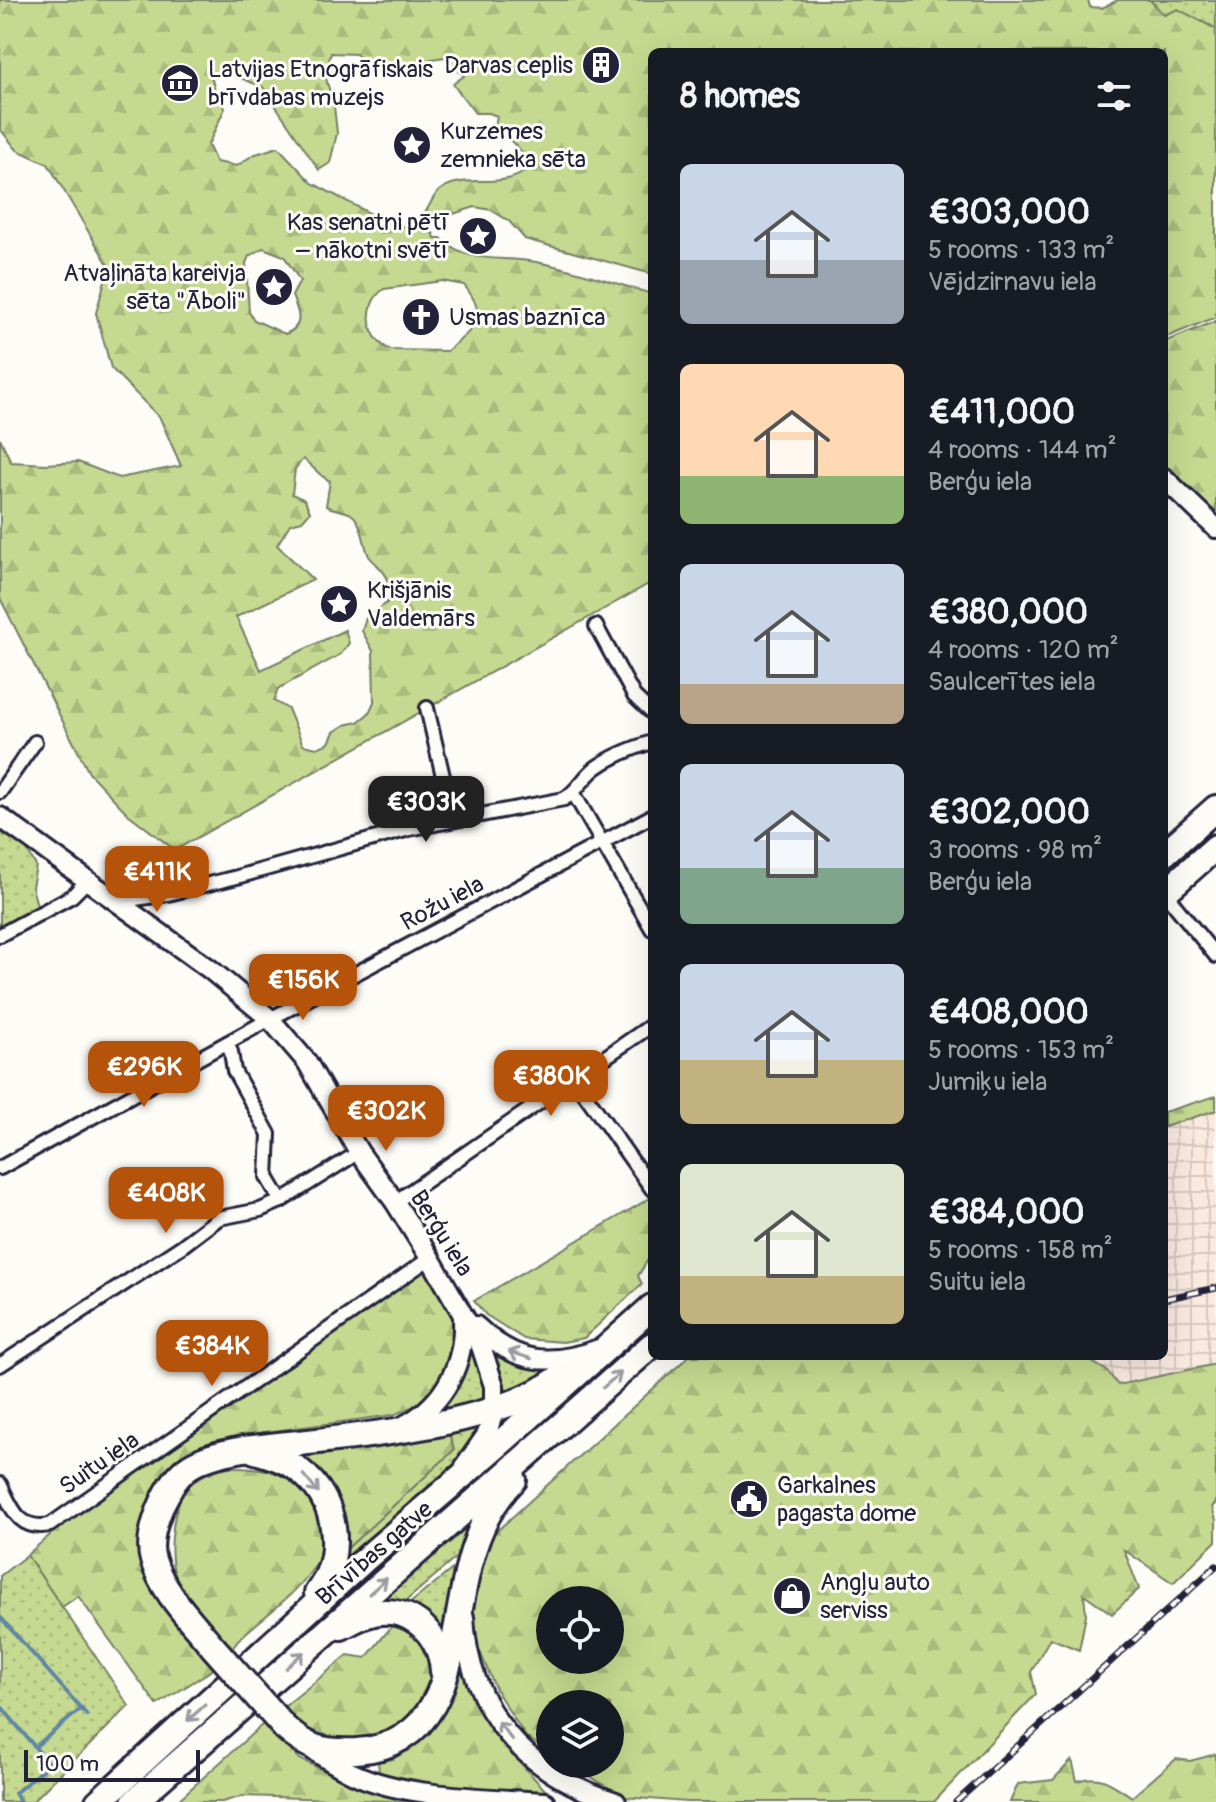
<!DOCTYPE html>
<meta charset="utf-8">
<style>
body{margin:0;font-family:Pangolin,sans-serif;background:#20242c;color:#f1f3f6;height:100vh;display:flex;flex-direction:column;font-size:30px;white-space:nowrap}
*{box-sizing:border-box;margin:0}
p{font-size:26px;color:#9ea1a6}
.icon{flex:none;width:44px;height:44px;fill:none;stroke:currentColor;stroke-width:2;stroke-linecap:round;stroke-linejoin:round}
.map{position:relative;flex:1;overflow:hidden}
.panel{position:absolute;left:648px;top:48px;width:520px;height:1312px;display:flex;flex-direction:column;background:#171b24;border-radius:12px;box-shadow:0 8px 32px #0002}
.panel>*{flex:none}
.tools{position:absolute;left:536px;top:1586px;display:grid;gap:16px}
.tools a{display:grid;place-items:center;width:88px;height:88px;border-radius:50%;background:#171b24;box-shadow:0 8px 32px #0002;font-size:40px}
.scale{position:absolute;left:24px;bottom:20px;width:176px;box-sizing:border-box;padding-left:8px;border:4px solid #22223b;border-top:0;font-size:22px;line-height:28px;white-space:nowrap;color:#22223b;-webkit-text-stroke:6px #fdfcf7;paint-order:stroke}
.price{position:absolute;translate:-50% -68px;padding:0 18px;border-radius:16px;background:#b45309;color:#fff;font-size:26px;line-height:52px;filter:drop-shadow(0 2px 4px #0008)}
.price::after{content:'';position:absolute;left:50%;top:48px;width:24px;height:18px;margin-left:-12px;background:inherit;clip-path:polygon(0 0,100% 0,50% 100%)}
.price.current{background:#222;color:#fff}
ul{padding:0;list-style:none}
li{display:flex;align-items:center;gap:24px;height:200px;padding:0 32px}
li span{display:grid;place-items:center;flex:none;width:224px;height:160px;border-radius:12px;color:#555}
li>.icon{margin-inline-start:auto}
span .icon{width:96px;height:96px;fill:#fffc;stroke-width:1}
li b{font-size:34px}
h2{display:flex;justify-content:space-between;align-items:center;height:96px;padding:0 32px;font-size:34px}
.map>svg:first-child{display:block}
.industrial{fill:url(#industrial-grid)}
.grass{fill:url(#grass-dots);stroke:#747e66;stroke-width:2}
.forest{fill:url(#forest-firs);stroke:#747e66;stroke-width:2;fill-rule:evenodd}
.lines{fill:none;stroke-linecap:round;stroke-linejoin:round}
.stream{stroke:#6186a5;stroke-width:4}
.street-casing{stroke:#22223b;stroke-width:18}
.secondary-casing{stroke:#22223b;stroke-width:24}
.highway-casing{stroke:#22223b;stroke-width:30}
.street{stroke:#fdfcf7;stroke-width:12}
.secondary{stroke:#fdfcf7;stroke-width:18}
.highway{stroke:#fdfcf7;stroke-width:24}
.rail-casing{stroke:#22223b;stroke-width:7}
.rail{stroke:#fdfcf7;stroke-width:4;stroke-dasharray:12;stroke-linecap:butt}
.highway-bridge-casing{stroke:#22223b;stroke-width:30;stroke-linecap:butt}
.highway-bridge{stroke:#fdfcf7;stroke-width:24}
.oneway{stroke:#9a9aa2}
.labels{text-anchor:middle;stroke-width:6;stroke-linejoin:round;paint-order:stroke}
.poi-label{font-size:24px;fill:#22223b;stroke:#fdfcf7;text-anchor:start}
.street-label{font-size:24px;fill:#22223b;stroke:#fdfcf7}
</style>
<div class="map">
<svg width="1216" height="1802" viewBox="0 0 1216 1802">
<defs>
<pattern id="industrial-grid" width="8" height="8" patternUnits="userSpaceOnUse" patternTransform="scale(2)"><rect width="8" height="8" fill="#fae9df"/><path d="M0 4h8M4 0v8" fill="none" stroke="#d6c8c0"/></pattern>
<pattern id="grass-dots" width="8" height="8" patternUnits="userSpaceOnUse" patternTransform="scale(2)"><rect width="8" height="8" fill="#c5da90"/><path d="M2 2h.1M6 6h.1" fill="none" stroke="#a9bb7d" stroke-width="1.8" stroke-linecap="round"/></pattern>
<pattern id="forest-firs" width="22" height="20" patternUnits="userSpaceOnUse" patternTransform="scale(2)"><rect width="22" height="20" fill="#c5da90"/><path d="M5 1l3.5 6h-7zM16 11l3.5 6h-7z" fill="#a9bb7d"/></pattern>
</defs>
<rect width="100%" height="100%" fill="#fdfcf7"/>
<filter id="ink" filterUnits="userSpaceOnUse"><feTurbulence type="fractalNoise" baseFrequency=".0125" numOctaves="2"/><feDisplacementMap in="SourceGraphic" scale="16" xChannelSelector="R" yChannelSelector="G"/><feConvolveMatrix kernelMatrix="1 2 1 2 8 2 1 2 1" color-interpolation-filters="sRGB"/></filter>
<g filter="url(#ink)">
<!-- industrial -->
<polygon class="industrial" points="1216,1096 1216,1366 1122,1387 1107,1371 1082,1356 1164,1356 1164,1112"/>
<!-- grass -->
<g class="grass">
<polygon points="1150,0 1216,0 1216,29 1210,25 1164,15"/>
<polygon points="0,832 26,848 36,866 32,887 38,909 0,929"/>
<polygon points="468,1345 475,1345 490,1406 427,1420"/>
<polygon points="495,1349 557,1365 500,1403 490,1354"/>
<polygon points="486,1418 464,1456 426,1496 341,1568 342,1553 454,1450 447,1427"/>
<polygon points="476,1516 466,1549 399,1607 379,1601"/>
<polygon points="27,1555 129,1706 32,1802 0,1802 0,1576"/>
<polygon points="466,1558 446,1650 404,1608"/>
</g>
<!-- forest -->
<g class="forest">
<path d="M 0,0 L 1088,0 L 1090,7 L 1102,8 L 1118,0 L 1150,0 L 1164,15 L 1178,9 L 1216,29 L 1216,317 L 1164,338 L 1164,52 L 652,52 L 652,274 L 525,239 L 509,221 L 491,210 L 475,207 L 447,216 L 425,213 C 429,207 433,196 439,191 C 461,172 498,190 524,172 L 523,153 L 507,137 L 493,136 L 497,116 L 489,113 L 475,113 L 453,84 L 464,76 L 444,57 L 409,63 L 389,76 L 376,74 L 356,54 L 331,53 L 325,75 L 334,106 L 337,133 L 330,163 L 319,170 L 263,87 L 220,70 L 211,76 L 216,94 L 225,108 L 208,145 L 216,162 L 237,166 L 253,155 L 278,147 L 312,183 L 388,223 L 433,233 L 435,238 L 441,238 C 470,266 500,255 536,262 C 575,269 614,283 652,294 L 652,582 L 175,850 L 128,814 L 89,773 L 0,598 L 0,438 L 11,462 L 46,464 L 78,462 L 119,478 L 181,466 L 160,418 L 111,368 L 96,313 L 109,266 L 48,164 L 17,150 L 0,129 ZM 263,248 L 284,256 L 300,281 L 292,296 C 299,312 305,327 285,334 L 254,320 L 249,312 L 246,263 L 249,256 ZM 442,281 L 464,285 C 492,320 472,329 447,351 L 391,350 C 366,340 362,304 384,289 ZM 303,459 C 314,467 319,476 330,481 L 326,506 C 334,510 344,510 351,514 C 363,522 363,544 369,556 C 374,563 382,568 386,576 C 389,585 389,593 388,602 L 366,618 L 362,631 L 373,651 L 374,702 L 369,713 L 358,722 L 345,725 L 334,732 L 329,743 L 317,748 L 303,745 L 288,709 L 274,701 L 278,689 L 341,654 L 349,643 L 345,630 L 261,670 L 236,617 L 313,580 L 277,545 L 290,524 L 302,521 L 310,512 L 305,500 L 292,494 L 295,469 Z"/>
<polygon points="1216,321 1216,523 1164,476 1164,342"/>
<polygon points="1216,1096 1216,1110 1164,1127 1164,1112"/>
<polygon points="652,1197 652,1253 638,1276 642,1284 584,1338 563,1342 524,1339 486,1315 474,1301"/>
<path d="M 424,1265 C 431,1277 441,1289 447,1302 C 459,1328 454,1367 435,1390 C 425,1403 408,1409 393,1415 L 235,1436 L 208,1445 L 186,1457 L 158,1486 L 150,1510 L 188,1632 L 203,1655 L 215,1668 L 157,1705 L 78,1596 L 62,1607 L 27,1555 L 57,1529 Z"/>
<path d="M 689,1356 L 1082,1356 L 1107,1371 L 1118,1385 L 1216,1364 L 1216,1503 L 1212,1507 L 1216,1520 L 1216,1541 L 1173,1583 L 1124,1550 L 1139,1589 L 1112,1614 L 1084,1594 L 1086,1615 L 1079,1650 L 1050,1638 L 1031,1672 L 1036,1694 L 934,1802 L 687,1802 L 624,1797 L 570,1764 L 610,1764 L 610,1704 L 550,1704 L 550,1752 L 526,1737 L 511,1714 L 496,1690 L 478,1647 L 471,1595 L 486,1541 ZM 550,1600 L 610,1600 L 610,1660 L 550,1660 Z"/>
<polygon points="447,1427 454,1450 342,1553 294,1451"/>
<path d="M 229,1467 C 273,1466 308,1477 319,1524 C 322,1537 324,1549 318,1561 C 300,1592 264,1616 238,1640 L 232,1648 C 215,1629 183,1600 175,1574 C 171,1564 171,1547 172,1537 C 175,1496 187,1475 229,1467 Z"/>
<polygon points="392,1626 425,1636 435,1682 424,1709 369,1745 303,1735 284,1707 348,1655 366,1658"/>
<path d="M 454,1672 L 463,1673 C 482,1719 513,1756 547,1792 L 537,1796 L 425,1785 L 379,1772 L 378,1762 L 393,1759 L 428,1733 Z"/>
<polygon points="263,1724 300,1759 359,1788 417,1802 243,1796 222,1802 176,1802"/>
<path d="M 1216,1754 L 1216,1802 L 1010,1802 L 1018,1784 L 1053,1780 L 1072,1760 L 1077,1781 C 1101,1773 1112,1784 1132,1797 L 1176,1759 L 1190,1761 Z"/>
</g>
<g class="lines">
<!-- stream -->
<g class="stream">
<polyline points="0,1617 87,1715"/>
<polyline points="0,1705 49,1764 15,1793 20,1802"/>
<polyline points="36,1746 82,1708"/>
</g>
<!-- street casing -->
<g class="street-casing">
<g id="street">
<polyline points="596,626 634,696 652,713"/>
<polyline points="427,708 453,819"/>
<polyline points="0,792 35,742"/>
<polyline points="574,794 652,929"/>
<polyline points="1164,892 1216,956"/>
<path d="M 122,906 L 135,899 L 168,894 L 237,877 L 409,829 L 564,799 C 578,791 584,776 597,767 C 614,755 633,748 652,742"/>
<polyline points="0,935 72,896 87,881"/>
<polyline points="227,1043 231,1052 234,1071 269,1134 267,1177 281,1201"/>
<polyline points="575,1080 652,1189"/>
<polyline points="0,1168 270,1019 652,816"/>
<polyline points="395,1202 652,1025"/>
<polyline points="0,1365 182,1246 219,1218 260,1210 281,1201 359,1152"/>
<path d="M 0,1484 C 12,1508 18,1531 50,1525 L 430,1258"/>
</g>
</g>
<!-- secondary casing -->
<g class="secondary-casing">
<g id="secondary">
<polyline points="1164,478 1216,528"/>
<polyline points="0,817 211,970 270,1019 307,1062 359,1152 395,1202 430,1258 481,1346 494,1386 494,1409 487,1434 465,1466"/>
<path d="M 476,1326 C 517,1365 550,1367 602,1348"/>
<path d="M 405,1425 C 445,1403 465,1364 463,1317"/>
<path d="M 464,1617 C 469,1713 527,1774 616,1802"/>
<path d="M 314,1751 C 326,1758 339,1767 352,1773 C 404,1798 488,1798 545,1802"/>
</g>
</g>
<!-- highway casing -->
<g class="highway-casing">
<g id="highway">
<polyline points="1164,854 1216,808"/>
<polyline points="1164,893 1216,847"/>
<path d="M 255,1451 C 270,1455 287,1460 300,1471 C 338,1500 345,1556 317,1593"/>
<path d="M 341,1627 C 349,1623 356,1619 364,1616 C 405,1601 440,1630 443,1671"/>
<path d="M 213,1647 C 191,1620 163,1593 153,1560 C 145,1535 166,1485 186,1469 C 201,1457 226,1452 244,1449 C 331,1438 491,1431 560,1377"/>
<path d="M 284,1727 C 307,1749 324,1752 356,1751 C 463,1745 448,1623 474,1548 C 482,1523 496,1498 514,1480"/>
<polyline points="98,1802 363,1561 505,1439 652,1307"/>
<polyline points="134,1802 652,1345"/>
</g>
</g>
<!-- street -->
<use href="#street" class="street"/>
<!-- secondary -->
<use href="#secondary" class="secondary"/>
<!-- highway -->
<use href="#highway" class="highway"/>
<!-- rail casing -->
<g class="rail-casing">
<g id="rail">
<polyline points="1164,1299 1216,1288"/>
<polyline points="956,1802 1216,1566"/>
</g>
</g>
<!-- rail -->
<use href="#rail" class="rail"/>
<!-- highway-bridge casing -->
<g class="highway-bridge-casing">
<polyline id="highway-bridge" points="213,1647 284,1727"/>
</g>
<!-- highway-bridge -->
<use href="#highway-bridge" class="highway-bridge"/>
</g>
<!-- one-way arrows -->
<defs><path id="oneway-shaft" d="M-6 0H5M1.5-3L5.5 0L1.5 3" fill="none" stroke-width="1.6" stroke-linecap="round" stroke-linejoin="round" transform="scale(2)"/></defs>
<g class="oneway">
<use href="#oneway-shaft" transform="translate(520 1355) rotate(-162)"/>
<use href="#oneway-shaft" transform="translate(612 1380) rotate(-40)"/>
<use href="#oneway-shaft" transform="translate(311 1484) rotate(50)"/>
<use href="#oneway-shaft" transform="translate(378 1586) rotate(-42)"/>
<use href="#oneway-shaft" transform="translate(295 1660) rotate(-43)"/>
<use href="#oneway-shaft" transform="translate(196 1713) rotate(138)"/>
<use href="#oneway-shaft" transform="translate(505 1731) rotate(-128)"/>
</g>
</g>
<!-- icons -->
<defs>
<g id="building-disc" transform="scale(2)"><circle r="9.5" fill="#22223b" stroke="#fdfcf7"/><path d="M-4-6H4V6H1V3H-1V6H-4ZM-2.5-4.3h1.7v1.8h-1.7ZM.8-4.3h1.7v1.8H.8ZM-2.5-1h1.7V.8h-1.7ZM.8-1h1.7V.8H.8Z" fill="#fff"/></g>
<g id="museum-disc" transform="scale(2)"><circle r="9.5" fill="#22223b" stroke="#fdfcf7"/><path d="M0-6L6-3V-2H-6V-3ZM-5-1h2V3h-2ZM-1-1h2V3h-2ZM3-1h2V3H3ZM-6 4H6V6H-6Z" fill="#fff"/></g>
<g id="sight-disc" transform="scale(2)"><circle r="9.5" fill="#22223b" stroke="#fdfcf7"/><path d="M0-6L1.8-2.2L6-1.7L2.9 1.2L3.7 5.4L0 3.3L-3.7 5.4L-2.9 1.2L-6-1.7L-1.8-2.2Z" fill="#fff"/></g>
<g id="church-disc" transform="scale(2)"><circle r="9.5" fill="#22223b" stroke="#fdfcf7"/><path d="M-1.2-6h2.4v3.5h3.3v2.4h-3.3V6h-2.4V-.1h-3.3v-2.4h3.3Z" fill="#fff"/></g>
<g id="civic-disc" transform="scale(2)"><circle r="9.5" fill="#22223b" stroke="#fdfcf7"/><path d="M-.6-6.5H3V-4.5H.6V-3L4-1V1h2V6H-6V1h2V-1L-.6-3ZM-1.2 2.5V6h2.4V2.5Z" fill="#fff"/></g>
<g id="shop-disc" transform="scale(2)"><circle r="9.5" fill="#22223b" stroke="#fdfcf7"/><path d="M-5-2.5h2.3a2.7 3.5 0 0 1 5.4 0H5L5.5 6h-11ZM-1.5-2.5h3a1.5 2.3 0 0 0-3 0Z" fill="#fff"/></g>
</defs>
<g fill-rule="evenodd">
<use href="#building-disc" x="601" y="65"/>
<use href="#museum-disc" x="180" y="83"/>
<use href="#sight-disc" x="412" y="145"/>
<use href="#sight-disc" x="478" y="236"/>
<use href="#sight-disc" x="274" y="287"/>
<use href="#church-disc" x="421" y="317"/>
<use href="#sight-disc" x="339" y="604"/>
<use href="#civic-disc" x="749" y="1499"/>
<use href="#shop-disc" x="792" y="1596"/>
</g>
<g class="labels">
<!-- poi labels -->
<g class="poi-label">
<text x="573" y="73" text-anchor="end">Darvas ceplis</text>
<text x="208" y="77">Latvijas Etnogrāfiskais<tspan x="208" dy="28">brīvdabas muzejs</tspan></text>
<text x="440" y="139">Kurzemes<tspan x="440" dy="28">zemnieka sēta</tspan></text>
<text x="450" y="230" text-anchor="end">Kas senatni pētī<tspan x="450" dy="28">– nākotni svētī</tspan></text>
<text x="246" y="281" text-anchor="end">Atvaļināta kareivja<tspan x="246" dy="28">sēta "Āboli"</tspan></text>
<text x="449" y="325">Usmas baznīca</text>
<text x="367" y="598">Krišjānis<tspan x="367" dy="28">Valdemārs</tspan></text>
<text x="777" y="1493">Garkalnes<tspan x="777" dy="28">pagasta dome</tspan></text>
<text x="820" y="1590">Angļu auto<tspan x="820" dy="28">serviss</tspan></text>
</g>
<!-- street labels -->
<g class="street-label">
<text transform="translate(442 903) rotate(-28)" y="8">Rožu iela</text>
<text transform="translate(442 1233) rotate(58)" y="8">Berģu iela</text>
<text transform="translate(99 1463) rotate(-35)" y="8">Suitu iela</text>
<text transform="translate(374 1553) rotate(-41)" y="8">Brīvības gatve</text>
</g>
</g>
</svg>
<div class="tools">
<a><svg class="icon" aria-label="locate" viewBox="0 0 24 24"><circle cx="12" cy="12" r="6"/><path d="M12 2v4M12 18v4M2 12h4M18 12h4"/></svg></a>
<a><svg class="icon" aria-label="layers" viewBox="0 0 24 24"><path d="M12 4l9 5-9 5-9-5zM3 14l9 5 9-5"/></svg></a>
</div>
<div class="scale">100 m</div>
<b class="price current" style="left:426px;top:844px">€303K</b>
<b class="price" style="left:157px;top:914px">€411K</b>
<b class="price" style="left:303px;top:1022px">€156K</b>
<b class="price" style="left:144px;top:1109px">€296K</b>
<b class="price" style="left:551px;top:1118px">€380K</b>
<b class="price" style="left:386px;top:1153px">€302K</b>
<b class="price" style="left:166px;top:1235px">€408K</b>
<b class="price" style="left:212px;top:1388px">€384K</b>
<section class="panel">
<h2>8 homes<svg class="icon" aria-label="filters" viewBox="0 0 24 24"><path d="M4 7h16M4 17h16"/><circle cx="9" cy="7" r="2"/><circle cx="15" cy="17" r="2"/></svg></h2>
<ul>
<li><span style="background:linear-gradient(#c9d6e8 60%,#9aa5b1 0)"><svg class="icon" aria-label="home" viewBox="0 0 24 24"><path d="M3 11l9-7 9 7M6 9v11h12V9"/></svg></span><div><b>€303,000</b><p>5 rooms · 133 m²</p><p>Vējdzirnavu iela</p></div></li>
<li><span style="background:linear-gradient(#ffd9b3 70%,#8fb573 0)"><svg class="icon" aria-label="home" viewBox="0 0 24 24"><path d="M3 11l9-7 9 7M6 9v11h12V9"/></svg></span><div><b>€411,000</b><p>4 rooms · 144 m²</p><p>Berģu iela</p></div></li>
<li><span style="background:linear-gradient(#c9d6e8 75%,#b9a48a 0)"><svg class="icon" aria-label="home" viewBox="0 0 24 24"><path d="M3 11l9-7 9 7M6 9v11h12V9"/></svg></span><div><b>€380,000</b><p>4 rooms · 120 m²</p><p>Saulcerītes iela</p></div></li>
<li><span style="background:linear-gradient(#c9d6e8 65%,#7fa58c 0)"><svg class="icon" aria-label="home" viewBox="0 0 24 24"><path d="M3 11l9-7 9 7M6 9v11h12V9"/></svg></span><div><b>€302,000</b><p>3 rooms · 98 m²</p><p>Berģu iela</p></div></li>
<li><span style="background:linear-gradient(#c9d6e8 60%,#c2b280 0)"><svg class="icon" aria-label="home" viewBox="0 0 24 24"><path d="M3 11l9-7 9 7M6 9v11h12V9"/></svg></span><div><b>€408,000</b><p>5 rooms · 153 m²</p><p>Jumiķu iela</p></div></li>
<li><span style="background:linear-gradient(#dfe7d0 70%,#c2b280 0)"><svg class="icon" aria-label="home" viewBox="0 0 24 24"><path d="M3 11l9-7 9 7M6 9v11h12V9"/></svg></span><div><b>€384,000</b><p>5 rooms · 158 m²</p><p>Suitu iela</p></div></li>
</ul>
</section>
</div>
